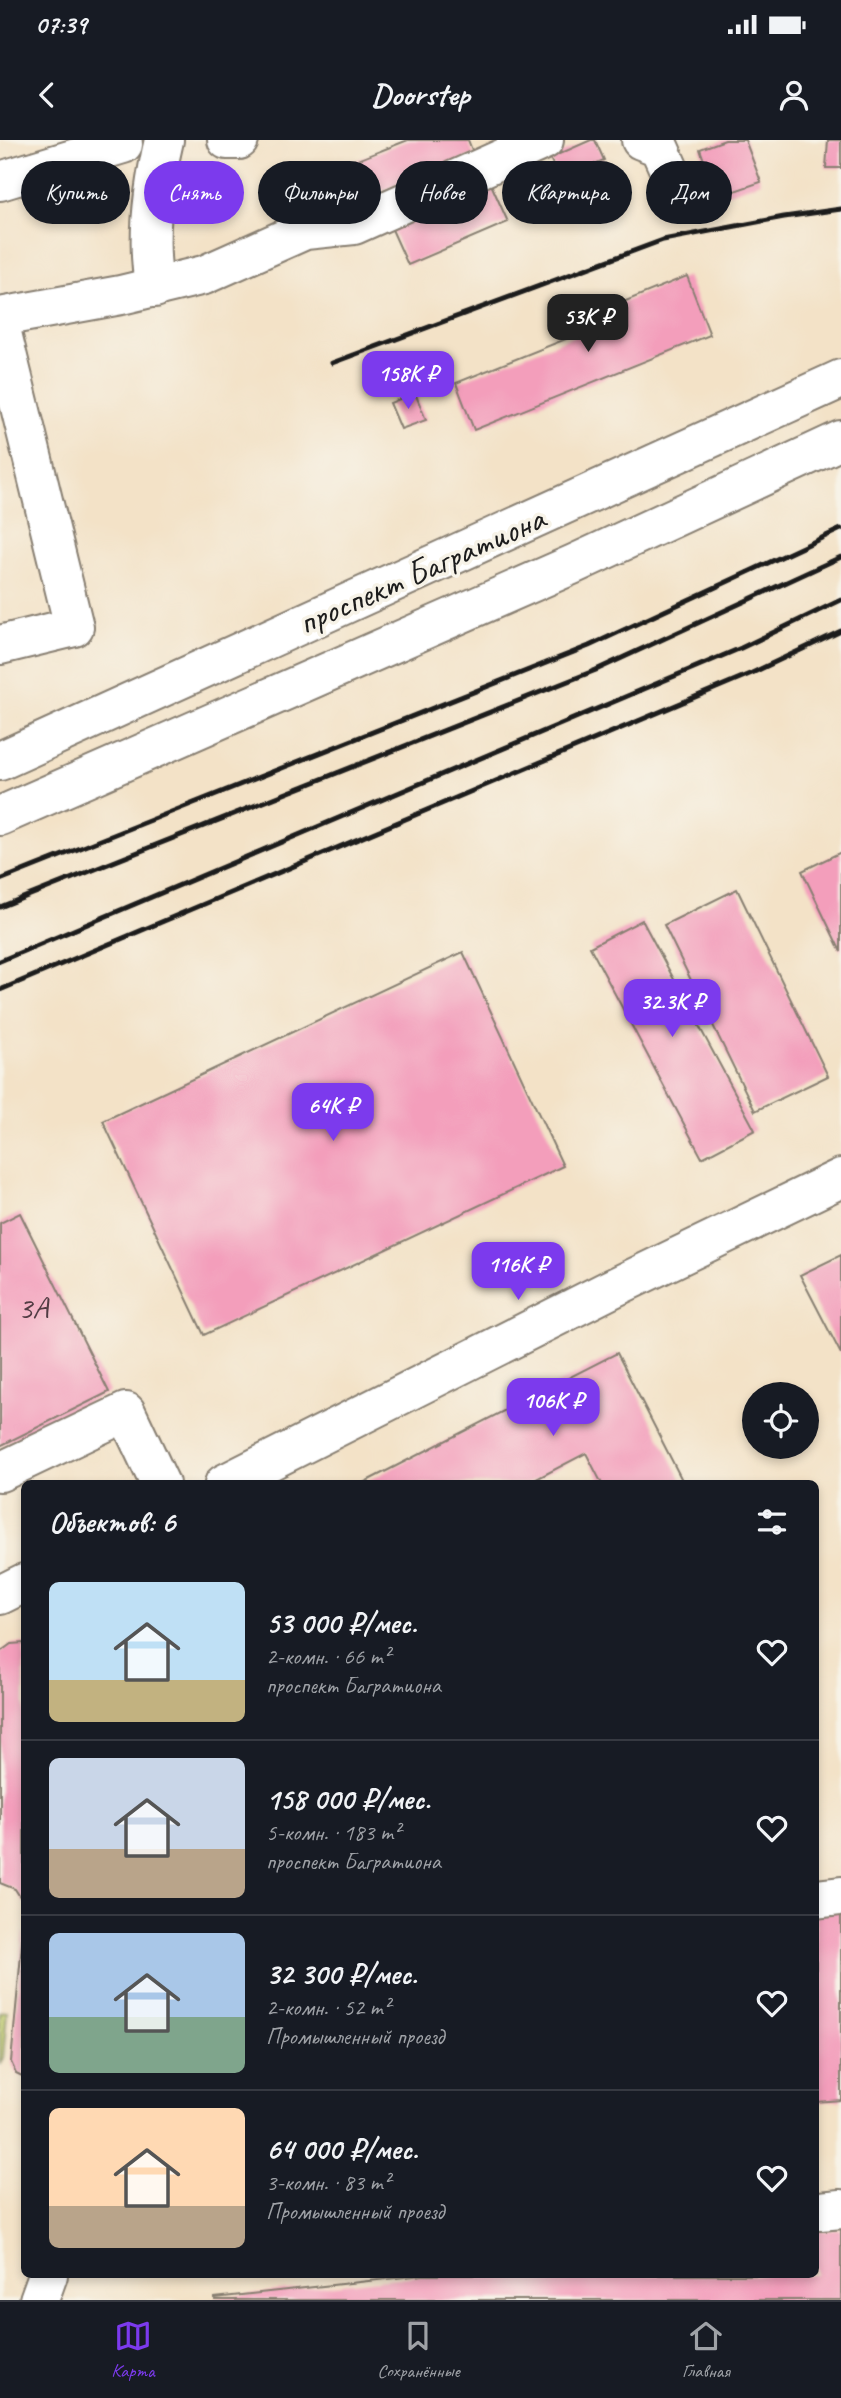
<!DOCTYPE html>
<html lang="ru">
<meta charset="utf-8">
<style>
body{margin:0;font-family:Caveat,sans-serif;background:#242831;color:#f1f3f6;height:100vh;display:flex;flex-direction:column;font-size:26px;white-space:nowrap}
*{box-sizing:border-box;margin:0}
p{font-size:23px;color:#9ea1a6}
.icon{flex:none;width:38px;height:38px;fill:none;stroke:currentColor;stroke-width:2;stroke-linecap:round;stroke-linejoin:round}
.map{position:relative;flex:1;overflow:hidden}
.side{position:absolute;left:21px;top:1340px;width:798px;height:798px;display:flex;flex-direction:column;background:#171b24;border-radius:10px;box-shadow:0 4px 10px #0003}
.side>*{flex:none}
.guide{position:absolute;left:21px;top:21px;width:800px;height:63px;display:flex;gap:14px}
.tools{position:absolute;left:742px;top:1242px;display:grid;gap:14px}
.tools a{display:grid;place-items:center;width:77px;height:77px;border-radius:50%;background:#171b24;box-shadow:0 4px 10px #0003;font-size:35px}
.price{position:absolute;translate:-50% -60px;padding:0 16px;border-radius:14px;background:#7c3aed;color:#fff;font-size:23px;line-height:46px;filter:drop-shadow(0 2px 4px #0008)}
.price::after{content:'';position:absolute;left:50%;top:42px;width:21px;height:16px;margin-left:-10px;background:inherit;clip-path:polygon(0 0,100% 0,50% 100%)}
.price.current{background:#222;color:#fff}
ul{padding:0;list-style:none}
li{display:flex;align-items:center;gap:21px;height:175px;padding:0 28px}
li+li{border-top:2px solid #363941}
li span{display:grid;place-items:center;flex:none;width:196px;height:140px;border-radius:10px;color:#555}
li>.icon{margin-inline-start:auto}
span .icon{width:84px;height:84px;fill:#fffc;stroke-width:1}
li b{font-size:30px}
h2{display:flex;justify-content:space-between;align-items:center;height:84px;padding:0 28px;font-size:30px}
.pill{padding:0 24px;border-radius:32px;background:#171b24;box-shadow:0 4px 10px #0003;font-size:24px;line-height:63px}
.pill.current{background:#7c3aed;color:#fff}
.status{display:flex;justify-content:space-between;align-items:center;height:49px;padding:0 35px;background:#171b24;direction:ltr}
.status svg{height:19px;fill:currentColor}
header{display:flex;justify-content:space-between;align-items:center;height:91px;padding:0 28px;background:#171b24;font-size:32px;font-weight:800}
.dock{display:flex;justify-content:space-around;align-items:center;height:98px;border-top:2px solid #363941;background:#171b24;font-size:19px;color:#9ea1a6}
.dock a{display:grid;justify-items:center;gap:4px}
.dock .current{color:#7c3aed}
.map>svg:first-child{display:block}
.green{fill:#c2cf71;stroke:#6f7646;stroke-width:2}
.building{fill:#f39ebb}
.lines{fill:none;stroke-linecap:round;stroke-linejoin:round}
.minor-casing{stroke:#887f72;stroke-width:42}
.major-casing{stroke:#887f72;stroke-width:42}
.minor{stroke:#fff;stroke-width:38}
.major{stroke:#fff;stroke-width:38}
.rail{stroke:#1c1c1c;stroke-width:5}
.labels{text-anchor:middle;stroke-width:7;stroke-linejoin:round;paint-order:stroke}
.number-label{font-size:32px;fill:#523c44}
.street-label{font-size:35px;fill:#1c1c1c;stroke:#f7f3e8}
</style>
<div class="status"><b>07:39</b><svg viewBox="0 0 49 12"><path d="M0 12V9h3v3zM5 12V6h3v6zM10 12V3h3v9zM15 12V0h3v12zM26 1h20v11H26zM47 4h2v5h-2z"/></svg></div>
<header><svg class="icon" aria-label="back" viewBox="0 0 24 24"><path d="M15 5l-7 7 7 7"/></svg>Doorstep<svg class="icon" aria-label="person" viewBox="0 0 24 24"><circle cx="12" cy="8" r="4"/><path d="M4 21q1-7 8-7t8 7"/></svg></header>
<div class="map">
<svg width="841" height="2160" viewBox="0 0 841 2160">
<rect width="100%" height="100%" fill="#f7f3e8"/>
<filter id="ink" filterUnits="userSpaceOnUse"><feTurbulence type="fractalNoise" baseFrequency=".0143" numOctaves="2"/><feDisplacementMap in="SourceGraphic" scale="14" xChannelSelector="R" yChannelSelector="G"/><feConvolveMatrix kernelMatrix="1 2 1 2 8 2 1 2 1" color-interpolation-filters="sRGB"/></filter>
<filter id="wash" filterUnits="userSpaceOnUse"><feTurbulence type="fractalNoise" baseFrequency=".00686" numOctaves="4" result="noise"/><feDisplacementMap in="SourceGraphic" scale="28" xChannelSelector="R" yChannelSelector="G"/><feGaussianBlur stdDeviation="1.57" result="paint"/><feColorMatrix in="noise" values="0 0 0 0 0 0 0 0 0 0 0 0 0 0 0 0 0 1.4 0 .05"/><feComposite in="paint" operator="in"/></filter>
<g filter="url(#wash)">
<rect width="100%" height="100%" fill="#f3e2c7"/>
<!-- green -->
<polygon class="green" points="7,1871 3,1918 0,1923 0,1872"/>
<g id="blocks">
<!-- building -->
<g class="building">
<polygon points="408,0 468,0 474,15 351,63 337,28"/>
<polygon points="591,0 595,0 604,20 559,39 550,18"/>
<polygon points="725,0 745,0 761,42 717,57 700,9"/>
<polygon points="828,0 841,0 841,28 826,28"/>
<polygon points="490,42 508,82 408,125 390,85"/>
<polygon points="687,136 710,195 474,290 456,243 606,183 601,171"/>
<polygon points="415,253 426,280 401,289 390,263"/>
<polygon points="841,712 841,812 802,731"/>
<polygon points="737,749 828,936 755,971 664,785"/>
<polygon points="642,780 755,990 702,1018 590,807"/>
<polygon points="463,812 563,1026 204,1195 103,981"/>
<polygon points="20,1073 109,1252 0,1306 0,1083"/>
<polygon points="841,1115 841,1214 800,1135"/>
<polygon points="617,1213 684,1344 602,1344 586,1313 527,1344 361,1344"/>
<polygon points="24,1503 24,1763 15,1749 0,1743 0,1512 11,1504"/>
<polygon points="841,1769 841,1960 816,1962 816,1772"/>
<polygon points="23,1793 24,1793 24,1937 16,1933 11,1922"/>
<polygon points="816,2047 822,2091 841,2089 841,2160 215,2160 215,2158 423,2135 816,2135"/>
</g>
</g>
</g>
<g filter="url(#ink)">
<use href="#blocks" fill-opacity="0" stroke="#887f72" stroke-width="2"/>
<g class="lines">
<!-- minor casing -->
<g class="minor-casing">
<g id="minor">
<polyline points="227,0 239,0"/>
<polyline points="641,0 659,7 682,59"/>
<polyline points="0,41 123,4"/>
<path d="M 155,148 C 145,100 153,47 164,0"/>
<polyline points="0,177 121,155 204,135 305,90 354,85 544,0"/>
<polyline points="0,185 74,487 0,505"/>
<polyline points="0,1332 126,1272 160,1344"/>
<polyline points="224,1344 609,1150 841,1038"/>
<polyline points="0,1455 24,1443"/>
<polyline points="816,1759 841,1756"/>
<polyline points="820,2071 841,2069"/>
<polyline points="39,2160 48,2135"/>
</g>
</g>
<!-- major casing -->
<g class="major-casing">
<g id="major">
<polyline points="0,621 841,239"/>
<polyline points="0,676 574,424 841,300"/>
</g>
</g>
<!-- minor -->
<use href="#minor" class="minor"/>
<!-- major -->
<use href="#major" class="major"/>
<!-- rail -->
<g class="rail">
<polyline points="332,223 663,100 784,77 841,69"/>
<polyline points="0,740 589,506 841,389"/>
<polyline points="0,767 596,530 841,417"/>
<polyline points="0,821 741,508 841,460"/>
<polyline points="0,850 752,533 841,491"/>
</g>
</g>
</g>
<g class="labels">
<!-- number labels -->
<g class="number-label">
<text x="33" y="1178">3А</text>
</g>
<!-- street labels -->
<g class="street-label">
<text transform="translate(421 430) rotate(-24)" y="12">проспект Багратиона</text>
</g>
</g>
</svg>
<div class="tools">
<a><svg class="icon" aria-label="locate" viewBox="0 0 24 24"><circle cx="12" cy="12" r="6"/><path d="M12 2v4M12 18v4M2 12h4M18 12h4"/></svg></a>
</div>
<b class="price current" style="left:588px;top:214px">53K ₽</b>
<b class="price" style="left:408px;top:271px">158K ₽</b>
<b class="price" style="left:672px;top:899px">32.3K ₽</b>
<b class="price" style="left:333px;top:1003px">64K ₽</b>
<b class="price" style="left:518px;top:1162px">116K ₽</b>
<b class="price" style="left:553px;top:1298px">106K ₽</b>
<div class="guide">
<a class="pill">Купить</a>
<a class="pill current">Снять</a>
<a class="pill">Фильтры</a>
<a class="pill">Новое</a>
<a class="pill">Квартира</a>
<a class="pill">Дом</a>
</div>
<section class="side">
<h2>Объектов: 6<svg class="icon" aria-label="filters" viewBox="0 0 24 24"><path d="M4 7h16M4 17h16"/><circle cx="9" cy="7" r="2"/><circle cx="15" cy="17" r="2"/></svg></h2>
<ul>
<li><span style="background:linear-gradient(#bfe0f5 70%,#c2b280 0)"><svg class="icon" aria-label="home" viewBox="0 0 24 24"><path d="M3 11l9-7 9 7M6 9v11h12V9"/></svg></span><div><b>53 000 ₽/мес.</b><p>2-комн. · 66 m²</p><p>проспект Багратиона</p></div><svg class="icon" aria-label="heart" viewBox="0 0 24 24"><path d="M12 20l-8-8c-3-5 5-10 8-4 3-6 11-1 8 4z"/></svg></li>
<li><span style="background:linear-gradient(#c9d6e8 65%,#b9a48a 0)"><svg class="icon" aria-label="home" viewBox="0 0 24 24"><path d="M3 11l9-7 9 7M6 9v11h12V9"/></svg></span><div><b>158 000 ₽/мес.</b><p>5-комн. · 183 m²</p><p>проспект Багратиона</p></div><svg class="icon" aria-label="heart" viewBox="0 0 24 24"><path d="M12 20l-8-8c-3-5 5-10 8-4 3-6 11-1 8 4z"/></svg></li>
<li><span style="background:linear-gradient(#a9c7e8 60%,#7fa58c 0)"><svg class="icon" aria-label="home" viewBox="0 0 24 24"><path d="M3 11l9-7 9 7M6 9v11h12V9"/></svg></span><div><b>32 300 ₽/мес.</b><p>2-комн. · 52 m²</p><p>Промышленный проезд</p></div><svg class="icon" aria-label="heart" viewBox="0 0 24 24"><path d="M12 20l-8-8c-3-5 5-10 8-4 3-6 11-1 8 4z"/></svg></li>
<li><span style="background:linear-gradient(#ffd9b3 70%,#b9a48a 0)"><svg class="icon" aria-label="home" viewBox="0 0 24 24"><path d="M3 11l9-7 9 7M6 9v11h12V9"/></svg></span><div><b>64 000 ₽/мес.</b><p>3-комн. · 83 m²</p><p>Промышленный проезд</p></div><svg class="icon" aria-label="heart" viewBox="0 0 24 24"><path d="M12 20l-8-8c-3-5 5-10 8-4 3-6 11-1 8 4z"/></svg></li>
</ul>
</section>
</div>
<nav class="dock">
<a class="current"><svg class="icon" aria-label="map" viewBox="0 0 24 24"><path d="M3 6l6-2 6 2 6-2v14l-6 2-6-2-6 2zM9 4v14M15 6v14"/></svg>Карта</a>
<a><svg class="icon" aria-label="saved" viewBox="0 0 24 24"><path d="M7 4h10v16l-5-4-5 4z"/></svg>Сохранённые</a>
<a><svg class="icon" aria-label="home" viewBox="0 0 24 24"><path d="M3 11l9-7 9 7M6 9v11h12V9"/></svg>Главная</a>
</nav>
